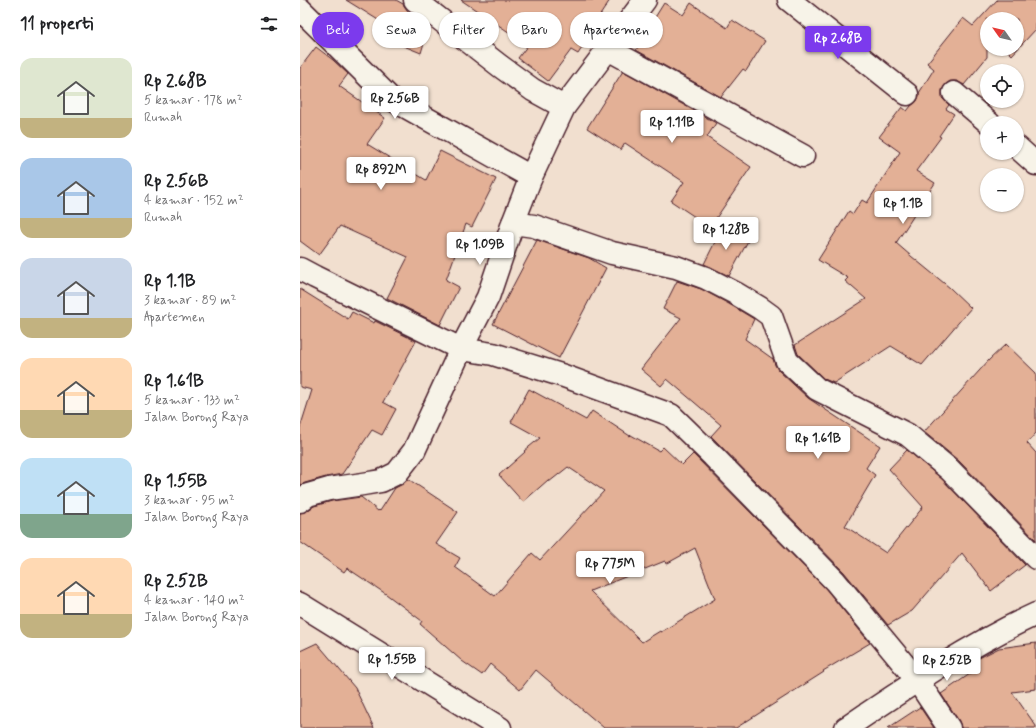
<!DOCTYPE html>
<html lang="id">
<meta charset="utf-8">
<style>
body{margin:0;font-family:Mynerve,sans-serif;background:#f6f6f6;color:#202124;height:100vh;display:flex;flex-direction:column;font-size:15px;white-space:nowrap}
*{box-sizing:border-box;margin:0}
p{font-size:13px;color:#757577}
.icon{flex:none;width:22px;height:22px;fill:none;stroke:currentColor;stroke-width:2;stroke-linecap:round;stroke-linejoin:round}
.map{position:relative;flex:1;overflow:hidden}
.sheet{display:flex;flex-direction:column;background:#fff;width:300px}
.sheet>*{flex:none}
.banner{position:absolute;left:12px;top:12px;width:380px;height:36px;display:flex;gap:8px}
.needle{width:26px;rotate:304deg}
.buttons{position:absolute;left:680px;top:12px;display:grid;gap:8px}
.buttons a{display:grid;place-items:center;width:44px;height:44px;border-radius:50%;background:#fff;box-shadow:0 1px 3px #0004;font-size:20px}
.price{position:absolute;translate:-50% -34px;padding:0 9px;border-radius:4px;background:#fff;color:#222;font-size:13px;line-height:26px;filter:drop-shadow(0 1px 2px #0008)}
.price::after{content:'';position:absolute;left:50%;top:24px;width:12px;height:9px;margin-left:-6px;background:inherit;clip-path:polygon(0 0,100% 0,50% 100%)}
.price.selected{background:#7c3aed;color:#fff}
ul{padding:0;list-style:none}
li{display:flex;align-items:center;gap:12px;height:100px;padding:0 20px}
li span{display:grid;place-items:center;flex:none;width:112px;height:80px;border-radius:12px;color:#555}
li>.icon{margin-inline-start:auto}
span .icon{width:48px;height:48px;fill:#fffc;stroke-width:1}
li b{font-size:17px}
h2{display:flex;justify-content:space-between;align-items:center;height:48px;padding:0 20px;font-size:17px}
.chip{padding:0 14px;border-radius:18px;background:#fff;box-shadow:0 1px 3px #0004;font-size:14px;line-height:36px}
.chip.selected{background:#7c3aed;color:#fff}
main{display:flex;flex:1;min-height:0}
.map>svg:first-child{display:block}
.building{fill:#e3b096;stroke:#4a1f2b;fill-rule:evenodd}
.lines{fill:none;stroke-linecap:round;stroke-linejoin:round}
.street-casing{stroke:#4a1f2b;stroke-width:25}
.secondary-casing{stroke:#4a1f2b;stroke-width:25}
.street{stroke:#f7f3e8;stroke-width:22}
.secondary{stroke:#f7f3e8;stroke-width:22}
</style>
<main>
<section class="sheet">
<h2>11 properti<svg class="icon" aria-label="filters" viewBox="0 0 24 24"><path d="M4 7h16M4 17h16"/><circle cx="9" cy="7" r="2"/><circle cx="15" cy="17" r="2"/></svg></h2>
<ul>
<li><span style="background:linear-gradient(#dfe7d0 75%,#c2b280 0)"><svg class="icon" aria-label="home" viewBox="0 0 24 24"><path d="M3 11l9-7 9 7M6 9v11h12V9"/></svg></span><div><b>Rp 2.68B</b><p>5 kamar · 178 m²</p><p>Rumah</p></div></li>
<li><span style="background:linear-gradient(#a9c7e8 75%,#c2b280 0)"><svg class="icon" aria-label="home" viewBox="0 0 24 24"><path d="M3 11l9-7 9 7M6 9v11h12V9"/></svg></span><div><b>Rp 2.56B</b><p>4 kamar · 152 m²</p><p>Rumah</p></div></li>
<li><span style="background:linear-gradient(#c9d6e8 75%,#c2b280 0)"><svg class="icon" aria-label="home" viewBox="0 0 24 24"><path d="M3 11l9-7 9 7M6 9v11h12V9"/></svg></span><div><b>Rp 1.1B</b><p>3 kamar · 89 m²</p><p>Apartemen</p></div></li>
<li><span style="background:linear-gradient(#ffd9b3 65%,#c2b280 0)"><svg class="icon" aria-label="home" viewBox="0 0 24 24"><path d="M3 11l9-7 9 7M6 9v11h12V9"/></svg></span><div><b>Rp 1.61B</b><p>5 kamar · 133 m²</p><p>Jalan Borong Raya</p></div></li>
<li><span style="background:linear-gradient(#bfe0f5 70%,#7fa58c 0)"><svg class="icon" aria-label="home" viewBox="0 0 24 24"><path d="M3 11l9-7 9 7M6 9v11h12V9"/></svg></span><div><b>Rp 1.55B</b><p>3 kamar · 95 m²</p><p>Jalan Borong Raya</p></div></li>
<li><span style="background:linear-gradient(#ffd9b3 70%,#c2b280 0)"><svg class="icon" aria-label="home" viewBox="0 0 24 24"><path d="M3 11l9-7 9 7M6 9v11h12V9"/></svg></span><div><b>Rp 2.52B</b><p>4 kamar · 140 m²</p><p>Jalan Borong Raya</p></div></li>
</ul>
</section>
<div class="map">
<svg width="736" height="728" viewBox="0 0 736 728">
<rect width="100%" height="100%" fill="#f1dfcf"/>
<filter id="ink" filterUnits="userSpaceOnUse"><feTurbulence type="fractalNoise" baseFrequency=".025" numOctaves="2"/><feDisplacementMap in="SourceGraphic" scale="8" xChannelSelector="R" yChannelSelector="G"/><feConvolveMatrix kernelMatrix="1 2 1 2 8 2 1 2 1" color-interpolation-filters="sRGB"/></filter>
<g filter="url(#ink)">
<!-- building -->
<g class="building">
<polygon points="46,0 96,0 103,4 107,10 129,26 121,53 79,36 83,23"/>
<polygon points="161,0 310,0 293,26 295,28 278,54 271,50 248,81 218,58 228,45"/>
<polygon points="697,0 736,0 736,29 712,55 706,49 717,49 717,19 687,19 687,57 664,85 657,81 650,81 645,85 642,90 642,98 649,105 646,109 654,114 639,136 641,137 616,171 635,183 596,243 611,256 650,288 671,308 622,365 591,346 534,383 524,379 498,354 495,345 566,299 545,281 548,278 518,260 549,211 553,214 562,200 567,203 600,152 579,137 602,107 607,111 611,106 617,101 619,96 619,93 634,69 627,63 663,18 673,26"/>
<polygon points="364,3 383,15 391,3 427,28 432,20 465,41 446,71 443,69 421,97 336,50 345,36 344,35"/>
<polygon points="16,47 33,60 48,74 39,86 85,118 67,144 126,180 140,151 196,179 172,227 166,224 146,280 159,287 140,325 87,298 108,257 40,226 19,255 0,241 0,68"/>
<polygon points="323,71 416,123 407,137 451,167 410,227 371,201 384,182 325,143 321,150 287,128"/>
<polygon points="423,226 449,239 429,276 404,264"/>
<polygon points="237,240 289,258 306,268 259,358 193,324"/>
<polygon points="377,281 401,289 429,304 454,319 445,339 473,359 475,365 478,370 508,398 580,446 566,468 575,475 545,526 586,553 623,507 589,469 607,450 642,479 725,565 691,591 662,553 612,611 588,625 544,572 411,436 421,425 367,379 361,386 341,369 381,318 363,309"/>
<polygon points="0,289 48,319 52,312 74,323 75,321 116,341 83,402 96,409 82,435 72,430 42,474 26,477 5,483 0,485 0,428 12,390 0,387"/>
<polygon points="706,344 736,373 736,433 727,443 736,453 736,540 659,461 624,432 689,360"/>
<path d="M 229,389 L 286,420 L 292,411 L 330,436 L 331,435 L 359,451 L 363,447 L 382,465 L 393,454 L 526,589 L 570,643 L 523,671 L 524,672 L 436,728 L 304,728 L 236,670 L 220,690 L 190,664 L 182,675 L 162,661 L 120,624 L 122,621 L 86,594 L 47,568 L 44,572 L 0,542 L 0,513 L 7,511 L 14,506 L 32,501 L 61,497 L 78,511 L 79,510 L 80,511 L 95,488 L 103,484 L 108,479 L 158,512 L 136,544 L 160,558 L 155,567 L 195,596 L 232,553 L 240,560 L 304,491 L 268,467 L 249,482 L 248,480 L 223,502 L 199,475 L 225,452 L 224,451 L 240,438 L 211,422 ZM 395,548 L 415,599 L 361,632 L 360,631 L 342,642 L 290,591 L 365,561 L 366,564 Z"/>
<polygon points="17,643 55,688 74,728 0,728 0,651"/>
<polygon points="736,643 736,689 712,692 736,726 736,728 661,728 659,721 641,694 677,669 673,661 699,648"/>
<polygon points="620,707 634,728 588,728"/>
</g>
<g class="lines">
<!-- street casing -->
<g class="street-casing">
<g id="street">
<polyline points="115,0 200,66 233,90 264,107"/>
<polyline points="489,0 607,94"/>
<polyline points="0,9 90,98 231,177"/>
<polyline points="308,49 503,156"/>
<polyline points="654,93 689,123"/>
<polyline points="717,147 736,164"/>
<polyline points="213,223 234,226 312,253 376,267 406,278 435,293 460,308 471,316 487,361 517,389 608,435 650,470 736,558"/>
<polyline points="0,269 15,277 161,349 193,354 264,376 371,415 413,456 535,581 617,680 649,728"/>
<polyline points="0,501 8,495 29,489 63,484 81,481 97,473 114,451 161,349 188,297 213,223 231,177 264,107 345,0"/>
</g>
</g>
<!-- secondary casing -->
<g class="secondary-casing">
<g id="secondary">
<polyline points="0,604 200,728"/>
<path d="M 546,728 C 607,687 669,645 736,614"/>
</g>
</g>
<!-- street -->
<use href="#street" class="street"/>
<!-- secondary -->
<use href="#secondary" class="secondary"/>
</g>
</g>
</svg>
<div class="buttons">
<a><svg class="needle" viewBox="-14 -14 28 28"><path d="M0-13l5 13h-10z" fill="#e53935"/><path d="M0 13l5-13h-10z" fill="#757577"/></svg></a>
<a><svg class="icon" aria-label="locate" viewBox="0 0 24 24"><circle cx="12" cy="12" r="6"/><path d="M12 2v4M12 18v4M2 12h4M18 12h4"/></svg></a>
<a>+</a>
<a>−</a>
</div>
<b class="price selected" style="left:538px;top:60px">Rp 2.68B</b>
<b class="price" style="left:95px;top:120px">Rp 2.56B</b>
<b class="price" style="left:372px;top:144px">Rp 1.11B</b>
<b class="price" style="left:81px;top:191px">Rp 892M</b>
<b class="price" style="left:603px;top:225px">Rp 1.1B</b>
<b class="price" style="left:426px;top:251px">Rp 1.28B</b>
<b class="price" style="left:180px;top:266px">Rp 1.09B</b>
<b class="price" style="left:518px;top:460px">Rp 1.61B</b>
<b class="price" style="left:310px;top:585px">Rp 775M</b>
<b class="price" style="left:92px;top:681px">Rp 1.55B</b>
<b class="price" style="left:647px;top:682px">Rp 2.52B</b>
<div class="banner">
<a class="chip selected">Beli</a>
<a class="chip">Sewa</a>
<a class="chip">Filter</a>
<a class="chip">Baru</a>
<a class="chip">Apartemen</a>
</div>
</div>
</main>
